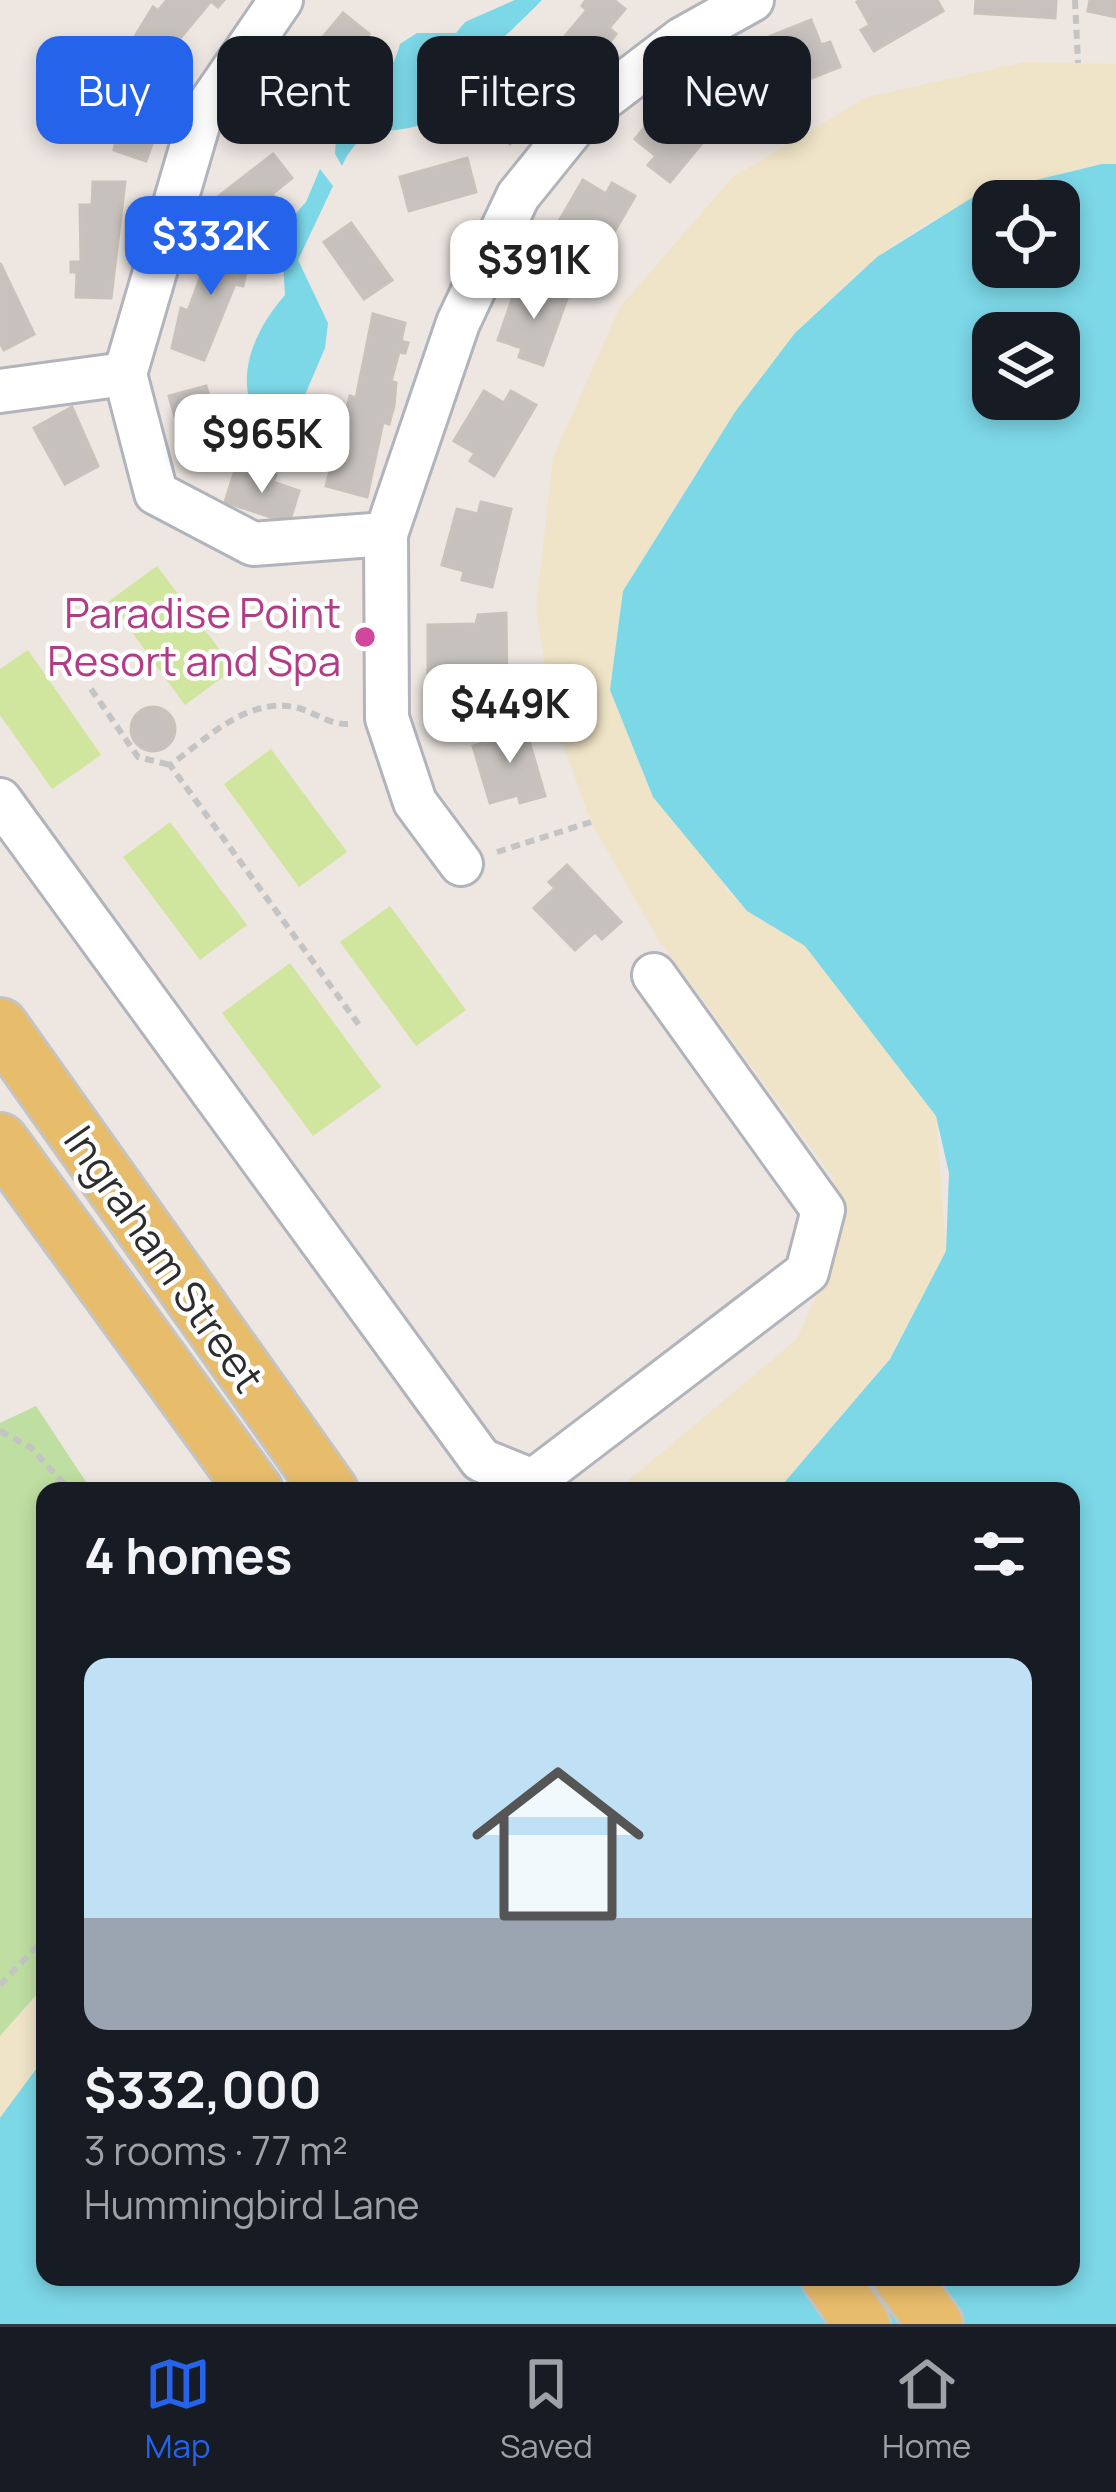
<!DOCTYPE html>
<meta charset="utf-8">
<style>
body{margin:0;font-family:Manrope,sans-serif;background:#242831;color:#f1f3f6;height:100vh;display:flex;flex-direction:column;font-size:45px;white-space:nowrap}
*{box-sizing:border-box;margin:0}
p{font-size:39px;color:#9ea1a6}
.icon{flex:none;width:66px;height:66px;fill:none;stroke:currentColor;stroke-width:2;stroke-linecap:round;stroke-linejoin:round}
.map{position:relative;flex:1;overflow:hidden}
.sheet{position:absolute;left:36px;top:1482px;width:1044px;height:804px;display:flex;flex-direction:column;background:#171b24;border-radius:24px;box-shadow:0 6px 18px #0003}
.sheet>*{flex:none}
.guide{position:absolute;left:36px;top:36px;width:1044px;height:108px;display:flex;gap:24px}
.fabs{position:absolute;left:972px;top:180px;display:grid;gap:24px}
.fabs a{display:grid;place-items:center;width:108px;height:108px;border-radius:24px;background:#171b24;box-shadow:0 6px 18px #0003;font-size:60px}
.price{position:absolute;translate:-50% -102px;padding:0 27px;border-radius:24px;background:#fff;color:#222;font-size:39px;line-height:78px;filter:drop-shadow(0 3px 6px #0008)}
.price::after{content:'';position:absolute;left:50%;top:72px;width:36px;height:27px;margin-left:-18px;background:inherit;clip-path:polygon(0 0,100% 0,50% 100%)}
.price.active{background:#2563eb;color:#fff}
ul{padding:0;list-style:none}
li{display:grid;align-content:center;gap:24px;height:636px;padding:0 48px}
li span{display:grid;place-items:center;height:372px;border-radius:24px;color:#555}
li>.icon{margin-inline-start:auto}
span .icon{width:216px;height:216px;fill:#fffc;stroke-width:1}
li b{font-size:51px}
h2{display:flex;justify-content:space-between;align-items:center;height:144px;padding:0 48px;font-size:51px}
.tag{padding:0 42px;border-radius:24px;background:#171b24;box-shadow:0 6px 18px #0003;font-size:42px;line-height:108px}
.tag.active{background:#2563eb;color:#fff}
.dock{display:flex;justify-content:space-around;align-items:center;height:168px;border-top:3px solid #363941;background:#171b24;font-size:33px;color:#9ea1a6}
.dock a{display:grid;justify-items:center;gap:6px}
.dock .active{color:#2563eb}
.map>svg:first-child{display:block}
.green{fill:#bedfa1}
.sand{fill:#efe4c7}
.pitch{fill:#d0e69e}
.water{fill:#7cd7e7;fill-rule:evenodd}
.building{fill:#c6c1bc;stroke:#c9c2ba;stroke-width:3}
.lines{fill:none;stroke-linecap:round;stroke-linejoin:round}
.minor-casing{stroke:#b1b4bc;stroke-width:48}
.major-casing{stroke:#c4c4c4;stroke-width:60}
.path{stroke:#c4c4c4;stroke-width:6;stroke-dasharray:9 6;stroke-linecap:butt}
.minor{stroke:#fff;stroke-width:42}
.major{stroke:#e7bc6b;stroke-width:54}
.hotel-dot{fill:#d1479c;stroke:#fff;stroke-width:4.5}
.labels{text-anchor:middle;stroke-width:9;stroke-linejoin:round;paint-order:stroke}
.hotel-label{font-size:42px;fill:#b23c85;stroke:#fff;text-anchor:end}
.street-label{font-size:42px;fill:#2d2d2d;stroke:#fff}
</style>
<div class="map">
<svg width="1116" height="2324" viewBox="0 0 1116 2324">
<rect width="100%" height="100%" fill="#ede6e1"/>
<!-- green -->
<polygon class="green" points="36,1406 92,1491 45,1491 45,2057 0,2118 0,1423"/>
<!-- sand -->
<g class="sand">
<path d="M 1026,62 L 1116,64 L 1116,164 C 1089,164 1061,174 1035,180 C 830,230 726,426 623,591 L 725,888 L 747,911 L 805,946 L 936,1116 L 946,1251 L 889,1359 L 777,1491 L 616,1491 L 797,1339 L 839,1244 L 834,1179 L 658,939 L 591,822 L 553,716 L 536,608 L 553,458 L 620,307 L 733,177 L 867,97 Z"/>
<polygon points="45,1985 45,2057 0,2118 0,2036"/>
</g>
<!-- pitch -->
<g class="pitch">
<polygon points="157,566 234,669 185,705 109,601"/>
<polygon points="28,650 101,755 52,789 0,715 0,669"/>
<polygon points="271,749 347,852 299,887 224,784"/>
<polygon points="170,822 247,925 200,960 123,857"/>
<polygon points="390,906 466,1010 416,1046 340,942"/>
<polygon points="290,963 381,1087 313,1136 222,1013"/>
</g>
<!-- water -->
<g class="water">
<path d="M 515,0 L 542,0 C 514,29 481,56 457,88 C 449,97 445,111 434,118 C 393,143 367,113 342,166 L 335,154 L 337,119 C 365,98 391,80 400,44 L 417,33 L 456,33 L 465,22 Z"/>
<path d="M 1102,164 L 1116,164 L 1116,2324 L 0,2324 L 0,2118 L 45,2057 L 45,2277 L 1071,2277 L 1071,1491 L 777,1491 L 890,1359 L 946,1251 L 949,1173 L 936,1116 L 805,946 L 747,911 L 653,797 L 610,690 L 623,591 L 735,412 L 795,333 L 877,257 L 978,194 ZM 993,201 L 1059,201 L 1059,267 L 993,267 ZM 993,333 L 1059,333 L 1059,399 L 993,399 Z"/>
<path d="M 320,169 L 333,186 L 298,260 L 328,323 L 325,348 L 287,437 L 277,443 C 227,398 246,340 285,295 L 281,230 L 306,202 Z"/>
</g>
<!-- building -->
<g class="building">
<polygon points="167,0 224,0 218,7 211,1 161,61 134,38 153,7 158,11"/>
<polygon points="586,0 614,0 625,9 609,28 616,34 610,42 606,38 575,75 579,79 569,92 562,86 510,144 483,122 502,92 509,98 539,62 535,59 543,49 550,54 587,10 582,6"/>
<polygon points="937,0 943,11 874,51 861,30 870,25 857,2 861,0"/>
<polygon points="976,0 1056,0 1055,18 975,13"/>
<polygon points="1090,0 1116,0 1116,17 1088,11"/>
<polygon points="343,13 369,34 350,57 354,61 347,70 342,66 328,83 302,62"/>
<polygon points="811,20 821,45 830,42 840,67 765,96 755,70 766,66 756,42"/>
<polygon points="138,82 170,93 146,161 114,150 122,108 128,110"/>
<polygon points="672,94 693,110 699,103 721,120 670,182 648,165 656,156 635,139"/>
<polygon points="273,154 292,178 272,194 277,200 266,208 262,203 239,221 219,196"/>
<polygon points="467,158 476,192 409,211 400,177"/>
<polygon points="583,180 606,194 612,183 635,196 595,265 572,252 577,243 554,230"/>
<polygon points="93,182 125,182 111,298 76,297 77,272 71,272 71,262 81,262 80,205 92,205"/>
<polygon points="351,223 392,280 364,299 324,242"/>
<polygon points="217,239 251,251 243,286 235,284 204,360 172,348 181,308 188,311 202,273 197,272 204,254 211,256"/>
<polygon points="0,263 34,334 4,350 0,343"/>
<polygon points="544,284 569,293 543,365 519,357 522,348 498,340 516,288 540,296"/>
<polygon points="373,314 405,323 401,341 408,343 405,353 399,352 391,381 396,383 394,406 389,424 383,422 367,497 326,486 350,396 356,398"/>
<polygon points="206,386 214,413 220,411 223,423 217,425 225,452 188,463 169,396"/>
<polygon points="484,391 504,403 511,391 536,405 494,476 470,461 475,453 454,441"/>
<polygon points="72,407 98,466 65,484 34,428"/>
<polygon points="235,470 261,478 263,471 276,475 273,482 299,491 289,523 225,502"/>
<polygon points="481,502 511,509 492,587 462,580 464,571 442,565 457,509 478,514"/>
<polygon points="506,613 507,692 428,699 428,625 476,624 478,615"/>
<circle cx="153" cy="729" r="22"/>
<polygon points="523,720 545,796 520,803 518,795 490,803 473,746 501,738 498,727"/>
<polygon points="567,865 621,922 602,939 595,932 575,950 534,908 555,888 549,882"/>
</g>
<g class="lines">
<!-- minor casing -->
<g class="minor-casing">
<g id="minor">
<polyline points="281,0 200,118 125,374 156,493 253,544 386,534"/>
<polyline points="0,391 125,374"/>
<polyline points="0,800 481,1460 533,1481 807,1272 823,1210 654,975"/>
<polyline points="461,864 415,802 387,718 386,534 458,323 518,196 585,113 682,39 752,0"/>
</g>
</g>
<!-- major casing -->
<g class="major-casing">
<g id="major">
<polyline points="0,1026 330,1491"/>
<polyline points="0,1141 255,1491"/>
<polyline points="829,2277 862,2324"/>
<polyline points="901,2277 935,2324"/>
</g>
</g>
<!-- path -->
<g class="path">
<polyline points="1075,0 1078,63"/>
<polyline points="91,689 138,757 170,765"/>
<path d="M 348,724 C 329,725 313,711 295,707 C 245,698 208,738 170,765 L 362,1029"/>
<polyline points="497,852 591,822"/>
<polyline points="0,1431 30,1447 71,1491"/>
<polyline points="0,1985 45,1938"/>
</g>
<!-- minor -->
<use href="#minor" class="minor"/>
<!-- major -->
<use href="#major" class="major"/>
</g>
<!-- markers -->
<circle class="hotel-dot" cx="365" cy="637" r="12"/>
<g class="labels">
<!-- hotel labels -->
<g class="hotel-label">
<text x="341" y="628">Paradise Point<tspan x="341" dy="48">Resort and Spa</tspan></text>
</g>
<!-- street labels -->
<g class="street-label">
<text transform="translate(164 1259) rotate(55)" y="15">Ingraham Street</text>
</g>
</g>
</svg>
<div class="fabs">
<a><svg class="icon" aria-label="locate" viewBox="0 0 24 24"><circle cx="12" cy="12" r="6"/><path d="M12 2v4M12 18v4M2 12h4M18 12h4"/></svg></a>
<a><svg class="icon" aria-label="layers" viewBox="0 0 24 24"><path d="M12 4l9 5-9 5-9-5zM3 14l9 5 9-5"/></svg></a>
</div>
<b class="price active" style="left:211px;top:298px">$332K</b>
<b class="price" style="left:534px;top:322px">$391K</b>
<b class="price" style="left:262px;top:496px">$965K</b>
<b class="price" style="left:510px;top:766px">$449K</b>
<div class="guide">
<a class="tag active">Buy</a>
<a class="tag">Rent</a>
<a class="tag">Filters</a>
<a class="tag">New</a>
</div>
<section class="sheet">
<h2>4 homes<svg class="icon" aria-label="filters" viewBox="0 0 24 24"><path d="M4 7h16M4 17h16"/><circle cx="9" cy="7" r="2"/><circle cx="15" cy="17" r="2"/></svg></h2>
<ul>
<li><span style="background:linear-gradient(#bfe0f5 70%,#9aa5b1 0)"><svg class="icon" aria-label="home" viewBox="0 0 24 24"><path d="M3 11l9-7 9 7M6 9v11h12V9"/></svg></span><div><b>$332,000</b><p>3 rooms · 77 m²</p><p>Hummingbird Lane</p></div></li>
</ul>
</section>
</div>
<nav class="dock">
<a class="active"><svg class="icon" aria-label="map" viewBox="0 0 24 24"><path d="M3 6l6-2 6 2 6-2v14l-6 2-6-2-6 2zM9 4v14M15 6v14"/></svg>Map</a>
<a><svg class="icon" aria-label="saved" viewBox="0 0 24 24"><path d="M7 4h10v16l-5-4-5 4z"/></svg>Saved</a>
<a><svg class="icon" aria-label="home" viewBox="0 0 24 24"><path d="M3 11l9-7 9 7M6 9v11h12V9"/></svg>Home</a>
</nav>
